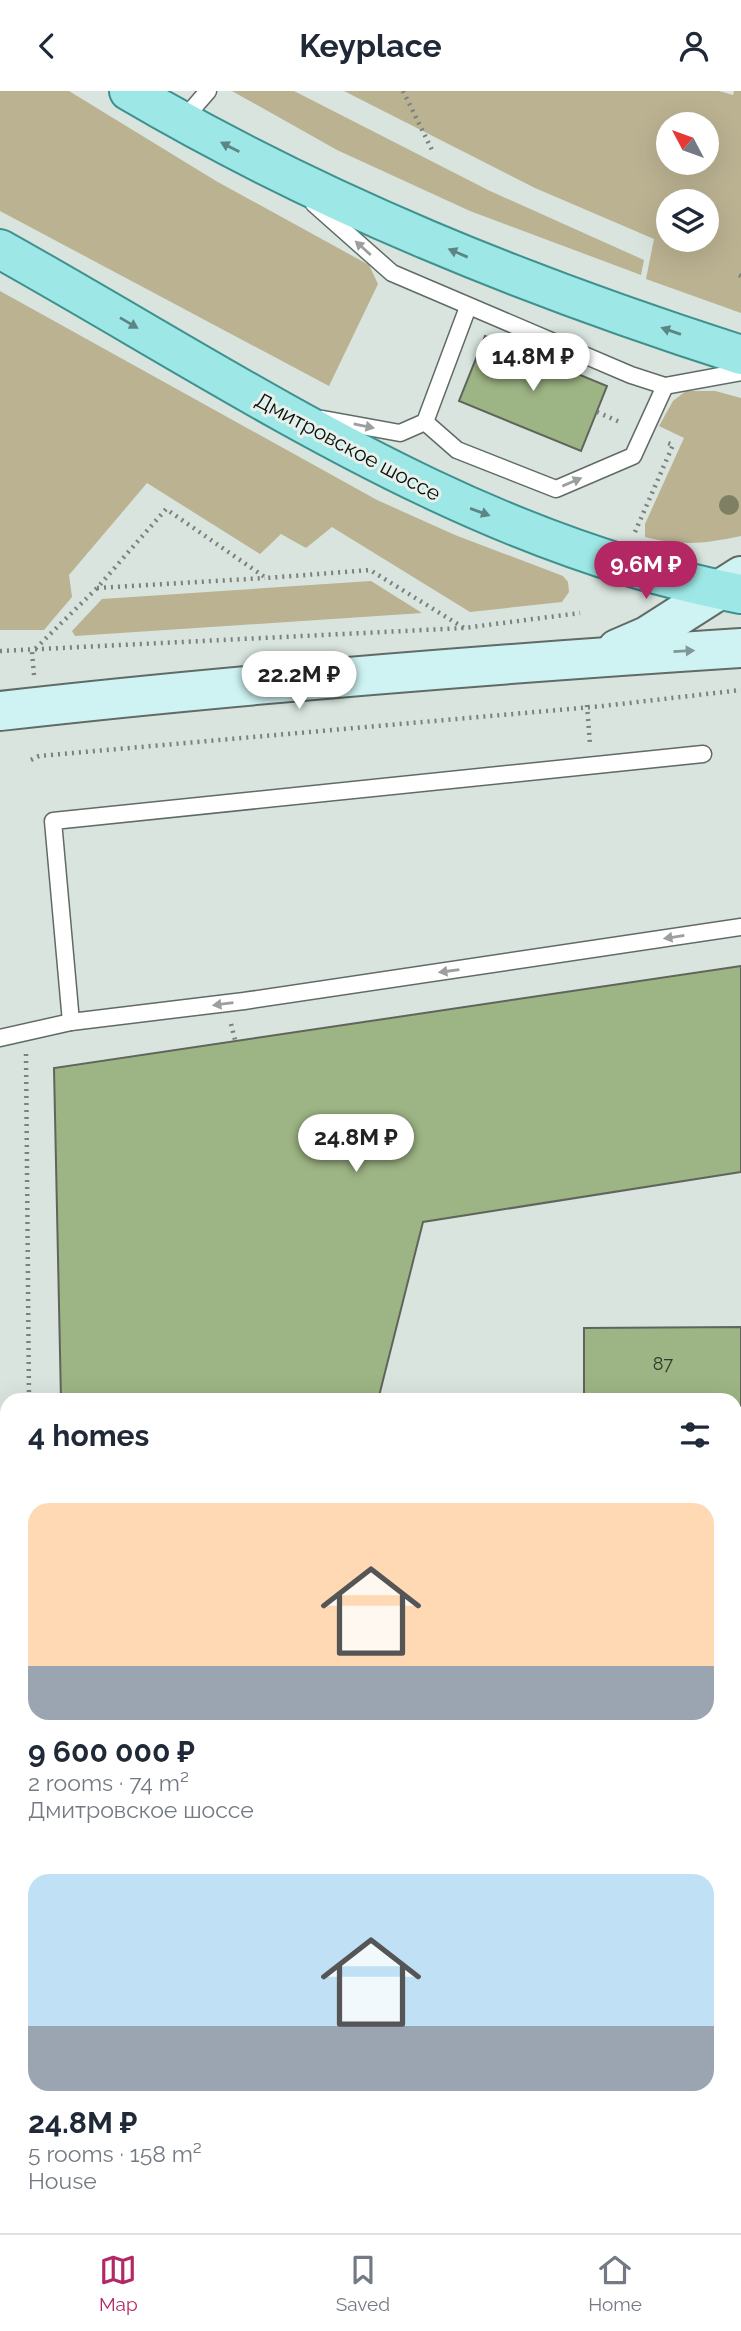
<!DOCTYPE html>
<meta charset="utf-8">
<style>
body{margin:0;font-family:Raleway,sans-serif;background:#f2f2f3;color:#1f2937;height:100vh;display:flex;flex-direction:column;font-size:26px;white-space:nowrap}
*{box-sizing:border-box;margin:0}
p{font-size:23px;color:#747a83}
.icon{flex:none;width:38px;height:38px;fill:none;stroke:currentColor;stroke-width:2;stroke-linecap:round;stroke-linejoin:round}
.map{position:relative;flex:1;overflow:hidden}
.sheet{position:absolute;left:0px;top:1302px;width:742px;height:840px;display:flex;flex-direction:column;background:#fff;border-radius:21px 21px 0 0;box-shadow:0 7px 28px #0002}
.sheet>*{flex:none}
.needle{width:46px;rotate:311deg}
.tools{position:absolute;left:656px;top:21px;display:grid;gap:14px}
.tools a{display:grid;place-items:center;width:63px;height:63px;border-radius:50%;background:#fff;box-shadow:0 7px 28px #0002;font-size:35px}
.price{position:absolute;translate:-50% -60px;padding:0 16px;border-radius:24px;background:#fff;color:#222;font-size:23px;line-height:46px;filter:drop-shadow(0 2px 4px #0008)}
.price::after{content:'';position:absolute;left:50%;top:42px;width:21px;height:16px;margin-left:-10px;background:inherit;clip-path:polygon(0 0,100% 0,50% 100%)}
.price.current{background:#b32864;color:#fff}
ul{padding:0;list-style:none}
li{display:grid;align-content:center;gap:14px;height:371px;padding:0 28px}
li span{display:grid;place-items:center;height:217px;border-radius:21px;color:#555}
li>.icon{margin-inline-start:auto}
span .icon{width:126px;height:126px;fill:#fffc;stroke-width:1}
li b{font-size:30px}
h2{display:flex;justify-content:space-between;align-items:center;height:84px;padding:0 28px;font-size:30px}
header{display:flex;justify-content:space-between;align-items:center;height:91px;padding:0 28px;background:#fff;font-size:32px;font-weight:700}
.menu{display:flex;justify-content:space-around;align-items:center;height:98px;border-top:2px solid #e0e1e3;background:#fff;font-size:19px;color:#747a83}
.menu a{display:grid;justify-items:center;gap:4px}
.menu .current{color:#b32864}
.map>svg:first-child{display:block}
.green{fill:#bab291;fill-rule:evenodd}
.building{fill:#9db484;stroke:#60655c;stroke-width:2}
.lines{fill:none;stroke-linecap:round;stroke-linejoin:round}
.lane-casing{stroke:#616b66;stroke-width:19}
.secondary-casing{stroke:#616b66;stroke-width:42}
.primary-casing{stroke:#3f918f;stroke-width:42}
.path{stroke:#7a827e;stroke-width:4.5;stroke-dasharray:2 5;stroke-linecap:butt}
.lane{stroke:#fff;stroke-width:16}
.secondary{stroke:#cef3f2;stroke-width:38}
.primary{stroke:#9de8e6;stroke-width:38}
.tree{fill:#7f7f63}
.oneway{fill:#5b8684}
.oneway2{fill:#9d9f9e}
.oneway3{fill:#809796}
.labels{text-anchor:middle;stroke-width:6;stroke-linejoin:round;paint-order:stroke}
.number-label{font-size:18px;fill:#2f382a}
.street-label{font-size:21px;fill:#0a0e0c;stroke:#e5f1ea}
</style>
<header><svg class="icon" aria-label="back" viewBox="0 0 24 24"><path d="M15 5l-7 7 7 7"/></svg>Keyplace<svg class="icon" aria-label="person" viewBox="0 0 24 24"><circle cx="12" cy="8" r="4"/><path d="M4 21q1-7 8-7t8 7"/></svg></header>
<div class="map">
<svg width="741" height="2142" viewBox="0 0 741 2142">
<rect width="100%" height="100%" fill="#d8e4dd"/>
<!-- green -->
<g class="green">
<polygon points="0,0 69,0 216,90 369,174 378,193 329,295 0,120"/>
<polygon points="232,0 294,0 490,100 644,169 641,184 470,120 337,59"/>
<path d="M 344,0 L 719,0 L 733,4 L 734,0 L 741,0 L 741,222 L 646,188 L 654,148 L 535,97 ZM 668,33 L 707,33 L 707,72 L 668,72 ZM 668,110 L 707,110 L 707,149 L 668,149 Z"/>
<polygon points="0,200 377,409 455,444 563,485 568,491 569,501 562,511 470,521 332,436 306,457 281,443 260,463 147,392 69,484 72,506 44,539 0,539"/>
<path d="M 686,300 L 715,300 L 741,307 L 741,445 C 703,453 682,455 645,446 L 645,433 L 684,347 L 659,335 L 673,310 Z"/>
<polygon points="371,490 422,522 75,545 72,540 102,508"/>
<path d="M 521,2135 L 611,2135 C 588,2142 542,2142 521,2135 Z"/>
</g>
<!-- building -->
<g class="building">
<polygon points="485,245 607,295 581,360 459,310"/>
<polygon points="741,875 741,1081 423,1131 378,1309 61,1309 54,977"/>
<polygon points="741,1236 741,1315 735,1315 735,1309 584,1309 584,1237"/>
<rect x="735" y="1829" width="6" height="59"/>
<rect x="293" y="2135" width="60" height="7"/>
</g>
<g class="lines">
<!-- lane casing -->
<g class="lane-casing">
<g id="lane">
<polyline points="182,30 208,0"/>
<polyline points="314,113 392,182 631,284 665,295 741,281"/>
<polyline points="323,328 400,342 425,331 468,216"/>
<polyline points="425,331 457,359 556,398 633,365 665,295"/>
<polyline points="71,931 53,730 703,663"/>
<polyline points="0,947 71,931 244,910 741,836"/>
<polyline points="0,1444 7,1444"/>
<polyline points="0,2131 7,2131"/>
</g>
</g>
<!-- secondary casing -->
<g class="secondary-casing">
<g id="secondary">
<polyline points="617,558 647,545 741,485"/>
<path d="M 0,620 C 246,592 494,573 741,557"/>
</g>
</g>
<!-- primary casing -->
<g class="primary-casing">
<g id="primary">
<path d="M 129,0 C 321,113 529,196 741,264"/>
<path d="M 0,158 C 238,291 468,452 741,503"/>
</g>
</g>
<!-- path -->
<g class="path">
<polyline points="403,0 432,59"/>
<polyline points="739,184 741,185"/>
<polyline points="597,321 622,332"/>
<polyline points="635,441 673,354 665,351"/>
<polyline points="97,497 265,487"/>
<polyline points="0,560 464,537 580,522"/>
<polyline points="34,584 32,561 97,497 166,418 266,487 370,479 464,537"/>
<polyline points="587,614 590,653"/>
<polyline points="31,669 39,665 603,615 741,599"/>
<polyline points="231,933 235,949"/>
<polyline points="26,963 29,1309"/>
<polyline points="735,1741 741,1741"/>
<polyline points="735,1781 741,1781"/>
<polyline points="735,1926 741,1926"/>
<polyline points="735,2027 741,2031"/>
<polyline points="505,2135 509,2142"/>
<polyline points="254,2142 254,2135"/>
<polyline points="404,2142 404,2135"/>
</g>
<!-- lane -->
<use href="#lane" class="lane"/>
<!-- secondary -->
<use href="#secondary" class="secondary"/>
<!-- primary -->
<use href="#primary" class="primary"/>
</g>
<!-- trees -->
<circle class="tree" cx="729" cy="414" r="10"/>
<!-- one-way arrows -->
<defs><path id="oneway-solid" d="M-6-.8H1V-3.2L6.5 0L1 3.2V.8H-6Z" transform="scale(1.75)"/></defs>
<g class="oneway">
<use href="#oneway-solid" transform="translate(230 56) rotate(-153)"/>
<use href="#oneway-solid" transform="translate(458 162) rotate(-157)"/>
<use href="#oneway-solid" transform="translate(129 232) rotate(31)"/>
<use href="#oneway-solid" transform="translate(671 240) rotate(-161)"/>
<use href="#oneway-solid" transform="translate(480 421) rotate(20)"/>
</g>
<g class="oneway2">
<use href="#oneway-solid" transform="translate(363 157) rotate(-138)"/>
<use href="#oneway-solid" transform="translate(364 335) rotate(11)"/>
<use href="#oneway-solid" transform="translate(572 391) rotate(-23)"/>
<use href="#oneway-solid" transform="translate(674 846) rotate(171)"/>
<use href="#oneway-solid" transform="translate(449 880) rotate(172)"/>
<use href="#oneway-solid" transform="translate(223 913) rotate(173)"/>
</g>
<use class="oneway3" href="#oneway-solid" transform="translate(684 560) rotate(-3)"/>
<g class="labels">
<!-- number labels -->
<g class="number-label">
<text x="663" y="1279">87</text>
</g>
<!-- street labels -->
<g class="street-label">
<text transform="translate(348 356) rotate(28)" y="7">Дмитровское шоссе</text>
</g>
</g>
</svg>
<div class="tools">
<a><svg class="needle" viewBox="-14 -14 28 28"><path d="M0-13l5 13h-10z" fill="#e53935"/><path d="M0 13l5-13h-10z" fill="#747a83"/></svg></a>
<a><svg class="icon" aria-label="layers" viewBox="0 0 24 24"><path d="M12 4l9 5-9 5-9-5zM3 14l9 5 9-5"/></svg></a>
</div>
<b class="price" style="left:533px;top:302px">14.8M ₽</b>
<b class="price current" style="left:646px;top:510px">9.6M ₽</b>
<b class="price" style="left:299px;top:620px">22.2M ₽</b>
<b class="price" style="left:356px;top:1083px">24.8M ₽</b>
<section class="sheet">
<h2>4 homes<svg class="icon" aria-label="filters" viewBox="0 0 24 24"><path d="M4 7h16M4 17h16"/><circle cx="9" cy="7" r="2"/><circle cx="15" cy="17" r="2"/></svg></h2>
<ul>
<li><span style="background:linear-gradient(#ffd9b3 75%,#9aa5b1 0)"><svg class="icon" aria-label="home" viewBox="0 0 24 24"><path d="M3 11l9-7 9 7M6 9v11h12V9"/></svg></span><div><b>9 600 000 ₽</b><p>2 rooms · 74 m²</p><p>Дмитровское шоссе</p></div></li>
<li><span style="background:linear-gradient(#bfe0f5 70%,#9aa5b1 0)"><svg class="icon" aria-label="home" viewBox="0 0 24 24"><path d="M3 11l9-7 9 7M6 9v11h12V9"/></svg></span><div><b>24.8M ₽</b><p>5 rooms · 158 m²</p><p>House</p></div></li>
</ul>
</section>
</div>
<nav class="menu">
<a class="current"><svg class="icon" aria-label="map" viewBox="0 0 24 24"><path d="M3 6l6-2 6 2 6-2v14l-6 2-6-2-6 2zM9 4v14M15 6v14"/></svg>Map</a>
<a><svg class="icon" aria-label="saved" viewBox="0 0 24 24"><path d="M7 4h10v16l-5-4-5 4z"/></svg>Saved</a>
<a><svg class="icon" aria-label="home" viewBox="0 0 24 24"><path d="M3 11l9-7 9 7M6 9v11h12V9"/></svg>Home</a>
</nav>
